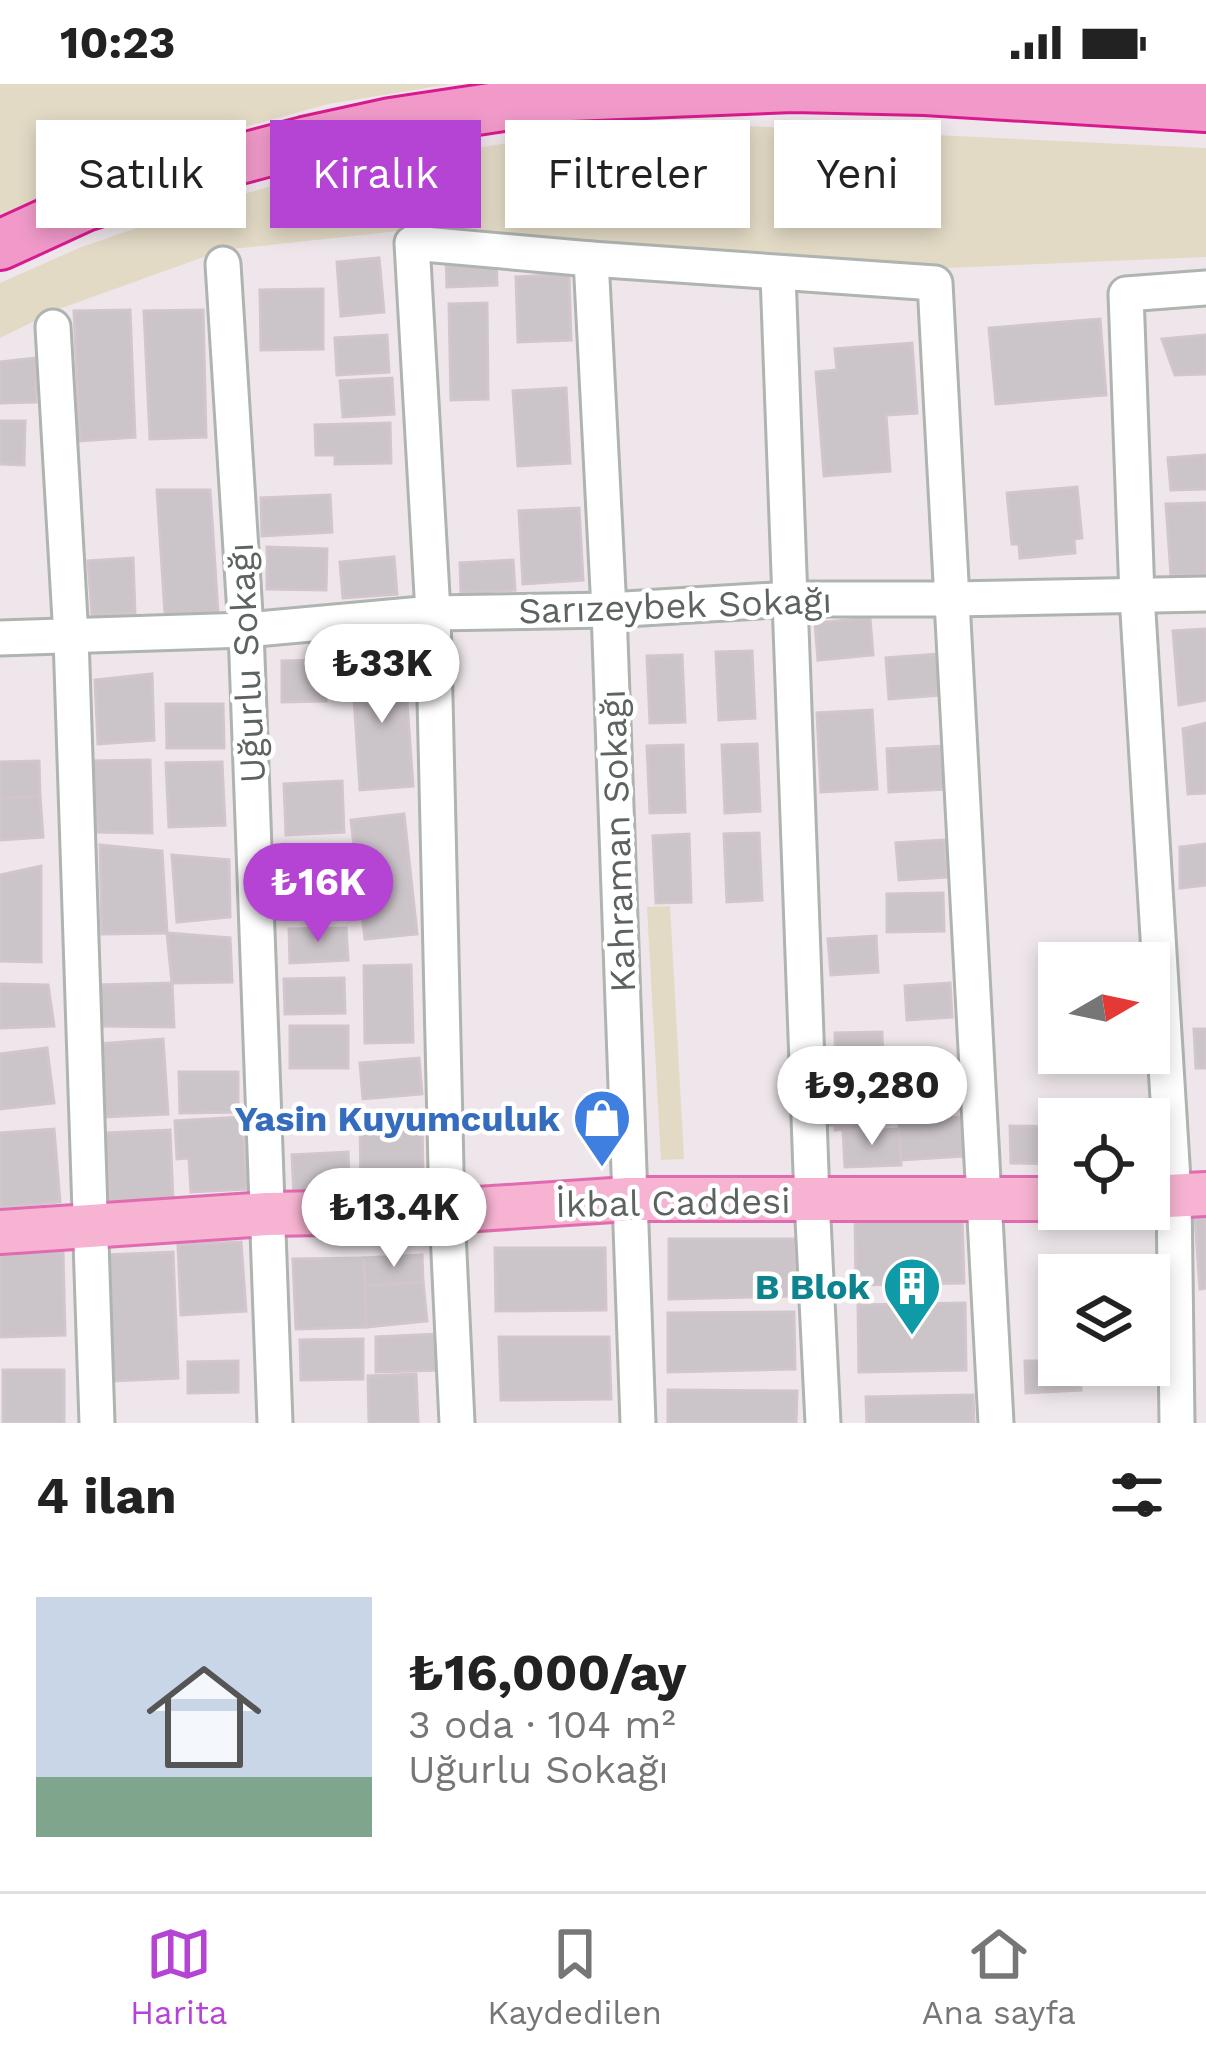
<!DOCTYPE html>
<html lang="tr">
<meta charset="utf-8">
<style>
body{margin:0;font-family:"Work Sans",sans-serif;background:#f6f6f6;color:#222;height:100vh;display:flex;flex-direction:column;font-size:45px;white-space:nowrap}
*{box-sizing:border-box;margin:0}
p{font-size:39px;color:#767676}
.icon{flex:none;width:66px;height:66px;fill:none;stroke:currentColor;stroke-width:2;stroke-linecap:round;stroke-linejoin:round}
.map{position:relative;height:1339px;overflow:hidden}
.panel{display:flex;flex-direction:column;background:#fff;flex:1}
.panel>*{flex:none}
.guide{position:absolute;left:36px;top:36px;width:1134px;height:108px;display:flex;gap:24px}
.needle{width:78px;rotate:81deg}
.tools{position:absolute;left:1038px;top:858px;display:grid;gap:24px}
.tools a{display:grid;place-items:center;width:132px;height:132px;border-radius:0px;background:#fff;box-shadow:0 6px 18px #0003;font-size:60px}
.price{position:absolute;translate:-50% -102px;padding:0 27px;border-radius:42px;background:#fff;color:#222;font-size:39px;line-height:78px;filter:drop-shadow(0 3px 6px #0008)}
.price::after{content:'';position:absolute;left:50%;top:72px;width:36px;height:27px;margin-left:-18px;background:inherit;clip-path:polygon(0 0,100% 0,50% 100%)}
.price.current{background:#b544d5;color:#fff}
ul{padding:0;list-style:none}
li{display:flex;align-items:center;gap:36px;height:300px;padding:0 36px}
li span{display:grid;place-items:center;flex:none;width:336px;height:240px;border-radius:0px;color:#555}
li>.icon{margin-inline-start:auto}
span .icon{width:144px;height:144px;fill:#fffc;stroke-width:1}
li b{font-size:51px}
h2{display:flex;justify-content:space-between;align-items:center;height:144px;padding:0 36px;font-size:51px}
.pill{padding:0 42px;border-radius:0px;background:#fff;box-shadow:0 6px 18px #0003;font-size:42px;line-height:108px}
.pill.current{background:#b544d5;color:#fff}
.status{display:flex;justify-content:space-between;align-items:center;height:84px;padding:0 60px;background:#fff;direction:ltr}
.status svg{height:33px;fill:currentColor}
.tabs{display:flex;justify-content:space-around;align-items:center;height:168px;border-top:3px solid #e0e0e0;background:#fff;font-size:33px;color:#767676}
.tabs a{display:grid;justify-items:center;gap:6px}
.tabs .current{color:#b544d5}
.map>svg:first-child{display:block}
.green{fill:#e2dac5}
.building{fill:#cbc4c9;stroke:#d2c5cd;stroke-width:3}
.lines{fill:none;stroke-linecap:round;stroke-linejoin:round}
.minor-casing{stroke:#aeb4b0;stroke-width:39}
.major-casing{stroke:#e16bb0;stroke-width:48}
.highway-casing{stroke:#d91a8f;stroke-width:54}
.minor{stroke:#fff;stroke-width:33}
.major{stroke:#f6b3d2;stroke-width:42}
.highway{stroke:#f19aca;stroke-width:48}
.labels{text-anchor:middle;stroke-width:9;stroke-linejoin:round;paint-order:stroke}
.street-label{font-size:36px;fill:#5d645f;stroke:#fff}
.shop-label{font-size:36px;font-weight:bold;fill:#366cbe;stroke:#fff;text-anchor:end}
.culture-label{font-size:36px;font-weight:bold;fill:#0d838f;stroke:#fff;text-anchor:end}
</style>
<div class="status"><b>10:23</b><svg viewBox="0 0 49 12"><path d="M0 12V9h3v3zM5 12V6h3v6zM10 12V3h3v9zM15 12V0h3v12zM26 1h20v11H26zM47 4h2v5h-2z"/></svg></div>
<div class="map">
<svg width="1206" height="1339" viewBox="0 0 1206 1339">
<rect width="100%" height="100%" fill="#eee6ea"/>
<!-- green -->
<g class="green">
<polygon points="0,0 451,0 328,20 152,69 0,133"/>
<polygon points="746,42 1206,64 1206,173 945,184 417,145 223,166 59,225 0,254 0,199 79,164 197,123 301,94 578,47"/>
<polygon points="670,822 684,1075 661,1076 647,823"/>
</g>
<!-- building -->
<g class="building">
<polygon points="496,171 497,201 447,203 446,172"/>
<polygon points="379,174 384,228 341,232 337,178"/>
<polygon points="569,190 571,256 518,258 516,193"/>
<polygon points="323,205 323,265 261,266 260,206"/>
<polygon points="487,219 488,315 451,316 449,220"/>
<polygon points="130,226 135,353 80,357 74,227"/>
<polygon points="203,226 206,353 150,355 144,227"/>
<polygon points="1100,235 1106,311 996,320 989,244"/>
<polygon points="387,251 389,288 337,291 335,254"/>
<polygon points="1206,251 1206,290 1175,291 1162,255"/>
<polygon points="912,259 917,329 886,331 890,387 824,392 816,288 837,286 835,265"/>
<polygon points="36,274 36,318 0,319 0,278"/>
<polygon points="392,294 394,330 343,333 340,297"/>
<polygon points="566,304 570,379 518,382 513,307"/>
<polygon points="0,337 25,337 24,381 0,380"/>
<polygon points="390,339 391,379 335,380 335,371 316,371 315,341"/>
<polygon points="1206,371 1206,405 1171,406 1168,374"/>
<polygon points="1077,403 1082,454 1074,455 1075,469 1020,474 1019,460 1012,460 1007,409"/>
<polygon points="157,406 210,406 218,529 165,530"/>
<polygon points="330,411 332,448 262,452 261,414"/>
<polygon points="1206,419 1206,490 1171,492 1166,420"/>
<polygon points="579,424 583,496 523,500 519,427"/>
<polygon points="267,463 327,465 326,506 267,505"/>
<polygon points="394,473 397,510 343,514 340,478"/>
<polygon points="133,474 135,529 92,531 88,477"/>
<polygon points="513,476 515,506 461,509 460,479"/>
<polygon points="870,534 873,571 818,576 815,539"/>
<polygon points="1206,545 1206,616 1179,621 1173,547"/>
<polygon points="752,567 755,634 719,636 716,568"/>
<polygon points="938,570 941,611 889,615 886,574"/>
<polygon points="682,571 685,638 650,639 647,572"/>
<polygon points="325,576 326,617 282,618 282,577"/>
<polygon points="404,577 413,702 360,706 352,581"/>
<polygon points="152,590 154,656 98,660 95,596"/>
<polygon points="166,620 223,620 224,664 167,664"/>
<polygon points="872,626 877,705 821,708 817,629"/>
<polygon points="1206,639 1206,709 1188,710 1183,645"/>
<polygon points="757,660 760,727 725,729 722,661"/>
<polygon points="683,661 685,728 650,729 647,662"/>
<polygon points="945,662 947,705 889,708 887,665"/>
<polygon points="150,676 152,749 98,748 92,677"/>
<polygon points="39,677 40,712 0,715 0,678"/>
<polygon points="222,678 225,741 169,743 166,679"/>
<polygon points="342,697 344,748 286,751 284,700"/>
<polygon points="40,712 43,753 0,756 0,715"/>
<polygon points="404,730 417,850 365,855 351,736"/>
<polygon points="759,749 762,816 727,818 724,750"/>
<polygon points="689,750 691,818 656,819 653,752"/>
<polygon points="944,756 947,793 899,796 896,759"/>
<polygon points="1206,760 1206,801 1180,804 1180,763"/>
<polygon points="100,761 162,767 167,849 102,850"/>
<polygon points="338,762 343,820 285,825 280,767"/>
<polygon points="172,771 229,776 230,833 177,838"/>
<polygon points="41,782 41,878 0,877 0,791"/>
<polygon points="943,809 944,847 887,848 887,810"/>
<polygon points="346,844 348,876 290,879 289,845"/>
<polygon points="167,849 230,854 232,898 172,899"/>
<polygon points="876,852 878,888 831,891 828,855"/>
<polygon points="411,881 413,958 365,959 364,882"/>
<polygon points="344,894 345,929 285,930 284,895"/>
<polygon points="172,899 174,943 103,942 97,901"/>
<polygon points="950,899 952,933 907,936 905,902"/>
<polygon points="0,900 48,901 54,942 0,944"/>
<rect x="290" y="942" width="58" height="42"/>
<polygon points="1194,945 1206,945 1206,984 1196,984"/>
<polygon points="882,948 883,982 836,983 835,949"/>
<polygon points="163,955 168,1030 103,1033 99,960"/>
<polygon points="47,964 54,1019 0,1025 0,970"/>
<polygon points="1084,969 1138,969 1139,987 1084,988"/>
<polygon points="419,974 422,1010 363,1015 360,979"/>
<polygon points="179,988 238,988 238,1028 180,1029"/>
<polygon points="949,995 950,1031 902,1033 901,996"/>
<polygon points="876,1011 876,1044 835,1046 835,1041 829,1041 828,1012"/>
<polygon points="422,1027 423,1108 361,1109 360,1028"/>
<polygon points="242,1033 247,1105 191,1108 189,1074 177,1075 175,1037"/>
<polygon points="961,1033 963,1072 901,1076 899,1037"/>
<polygon points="1010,1042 1059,1043 1059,1080 1011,1079"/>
<polygon points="54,1045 60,1118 0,1123 0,1049"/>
<polygon points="899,1045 901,1081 845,1083 843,1048"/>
<polygon points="170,1046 173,1116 110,1119 106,1049"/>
<polygon points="348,1068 350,1109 294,1112 292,1071"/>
<polygon points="962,1132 964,1199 856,1201 855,1133"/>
<polygon points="1206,1134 1206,1204 1200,1205 1195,1135"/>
<polygon points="669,1155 795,1155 795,1212 669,1215"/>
<polygon points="241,1158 246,1227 181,1231 178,1161"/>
<polygon points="495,1164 605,1164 606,1226 496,1227"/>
<polygon points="63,1168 65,1251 0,1253 0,1169"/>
<polygon points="173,1168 178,1294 112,1297 106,1171"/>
<polygon points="422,1171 423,1198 366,1202 364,1174"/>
<polygon points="364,1174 366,1243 296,1245 293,1175"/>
<polygon points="423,1198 427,1237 366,1243 366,1202"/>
<polygon points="965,1219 966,1286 859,1288 858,1221"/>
<polygon points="794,1228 795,1285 668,1288 668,1229"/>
<polygon points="437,1250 440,1286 376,1288 376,1253"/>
<polygon points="499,1253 609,1253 611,1315 501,1316"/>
<polygon points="363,1255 363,1295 301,1296 300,1256"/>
<polygon points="238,1277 238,1308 188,1309 188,1278"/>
<polygon points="1025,1277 1059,1277 1059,1281 1080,1281 1081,1306 1026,1309"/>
<rect x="3" y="1286" width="61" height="53"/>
<polygon points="416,1290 418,1339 369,1339 368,1292"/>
<polygon points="668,1306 797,1307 796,1339 668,1339"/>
<polygon points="973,1311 974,1339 867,1339 866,1313"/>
</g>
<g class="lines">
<!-- minor casing -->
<g class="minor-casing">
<g id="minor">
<polyline points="591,175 609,526 638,1339"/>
<polyline points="223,180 246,546 275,1339"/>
<polyline points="778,190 812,1115 823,1339"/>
<polyline points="53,243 71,553 97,1339"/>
<polyline points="0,554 246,546 433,529 609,526 791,515 952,515 1206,510"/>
<polyline points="457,1339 447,1127 433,529 412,159 591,175 935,199 996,1339"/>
<polyline points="1177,1339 1174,1112 1137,512 1126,210 1206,204"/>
</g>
</g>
<!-- major casing -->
<g class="major-casing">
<g id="major">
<polyline points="1149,1113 1206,1110"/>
<polyline points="0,1148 267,1130 447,1127 628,1115 1059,1115"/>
</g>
</g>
<!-- highway casing -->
<g class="highway-casing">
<polyline id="highway" points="0,161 85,122 194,87 304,58 391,39 570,12 793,3 925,6 1206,23"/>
</g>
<!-- minor -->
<use href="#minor" class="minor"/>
<!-- major -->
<use href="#major" class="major"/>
<!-- highway -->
<use href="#highway" class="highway"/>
</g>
<!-- icons -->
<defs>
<g id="shop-pin" transform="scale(3)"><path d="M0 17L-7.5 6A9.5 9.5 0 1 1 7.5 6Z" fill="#3f7fe0" stroke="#fff"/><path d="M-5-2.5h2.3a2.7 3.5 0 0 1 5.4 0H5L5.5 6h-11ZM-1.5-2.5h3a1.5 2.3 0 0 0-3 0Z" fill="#fff"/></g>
<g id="building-pin" transform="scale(3)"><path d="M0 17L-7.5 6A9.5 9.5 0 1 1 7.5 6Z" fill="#0f9aa8" stroke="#fff"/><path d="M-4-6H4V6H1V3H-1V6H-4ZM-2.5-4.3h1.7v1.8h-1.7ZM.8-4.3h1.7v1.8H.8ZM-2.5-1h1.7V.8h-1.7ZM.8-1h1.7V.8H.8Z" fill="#fff"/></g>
</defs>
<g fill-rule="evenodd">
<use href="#shop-pin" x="602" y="1034"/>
<use href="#building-pin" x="912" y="1202"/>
</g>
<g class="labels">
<!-- street labels -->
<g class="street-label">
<text transform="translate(675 521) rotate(-2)" y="13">Sarızeybek Sokağı</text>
<text transform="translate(246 579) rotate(-93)" y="13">Uğurlu Sokağı</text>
<text transform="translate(617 757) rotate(-92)" y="13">Kahraman Sokağı</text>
<text transform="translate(673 1118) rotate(-1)" y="13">İkbal Caddesi</text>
</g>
<!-- shop labels -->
<g class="shop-label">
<text x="560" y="1047">Yasin Kuyumculuk</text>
</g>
<!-- culture labels -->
<g class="culture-label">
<text x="870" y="1215">B Blok</text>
</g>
</g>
</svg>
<div class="tools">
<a><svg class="needle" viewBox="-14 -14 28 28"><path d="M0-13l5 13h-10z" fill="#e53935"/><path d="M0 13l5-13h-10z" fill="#767676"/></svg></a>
<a><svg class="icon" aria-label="locate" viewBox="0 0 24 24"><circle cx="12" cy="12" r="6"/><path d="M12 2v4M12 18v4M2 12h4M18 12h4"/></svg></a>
<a><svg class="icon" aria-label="layers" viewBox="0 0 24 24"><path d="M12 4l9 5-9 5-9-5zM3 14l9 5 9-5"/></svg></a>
</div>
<b class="price" style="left:382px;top:642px">₺33K</b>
<b class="price current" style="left:318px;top:861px">₺16K</b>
<b class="price" style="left:872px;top:1064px">₺9,280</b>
<b class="price" style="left:394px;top:1186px">₺13.4K</b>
<div class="guide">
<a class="pill">Satılık</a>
<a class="pill current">Kiralık</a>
<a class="pill">Filtreler</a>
<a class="pill">Yeni</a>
</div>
</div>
<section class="panel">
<h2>4 ilan<svg class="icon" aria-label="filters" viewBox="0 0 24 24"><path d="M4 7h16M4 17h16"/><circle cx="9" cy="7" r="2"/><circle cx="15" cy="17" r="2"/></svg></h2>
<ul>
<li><span style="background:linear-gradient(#c9d6e8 75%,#7fa58c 0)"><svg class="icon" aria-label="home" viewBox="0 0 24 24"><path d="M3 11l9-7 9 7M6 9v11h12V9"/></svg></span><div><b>₺16,000/ay</b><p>3 oda · 104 m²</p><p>Uğurlu Sokağı</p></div></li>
</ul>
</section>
<nav class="tabs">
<a class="current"><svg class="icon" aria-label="map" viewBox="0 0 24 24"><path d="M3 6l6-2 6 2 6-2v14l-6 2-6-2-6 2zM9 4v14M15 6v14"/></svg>Harita</a>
<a><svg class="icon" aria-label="saved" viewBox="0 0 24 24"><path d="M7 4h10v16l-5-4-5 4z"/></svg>Kaydedilen</a>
<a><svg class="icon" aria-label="home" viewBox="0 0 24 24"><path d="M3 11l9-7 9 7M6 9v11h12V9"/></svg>Ana sayfa</a>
</nav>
